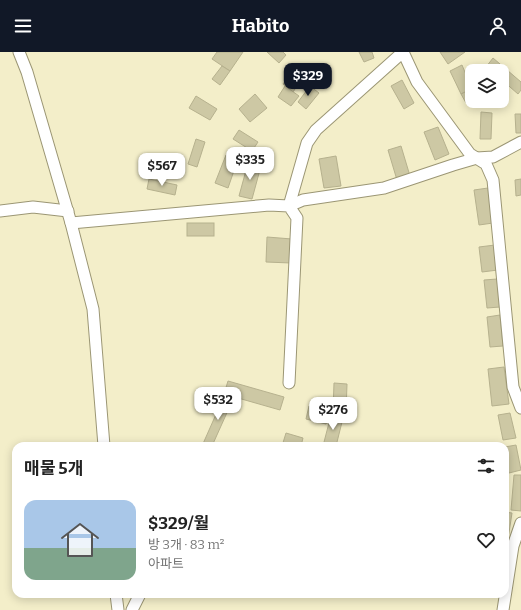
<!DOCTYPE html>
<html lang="ko">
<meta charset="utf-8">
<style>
body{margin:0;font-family:Bitter,"Noto Sans KR",serif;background:#f2f2f2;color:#222;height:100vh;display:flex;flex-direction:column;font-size:15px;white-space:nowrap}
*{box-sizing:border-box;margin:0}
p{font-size:13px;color:#767676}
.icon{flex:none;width:22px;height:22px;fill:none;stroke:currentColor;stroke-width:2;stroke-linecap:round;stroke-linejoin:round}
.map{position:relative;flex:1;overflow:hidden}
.side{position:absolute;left:12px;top:390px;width:497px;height:156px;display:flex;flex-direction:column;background:#fff;border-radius:12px;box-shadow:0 2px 10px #0003}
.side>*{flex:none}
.fabs{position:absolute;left:465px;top:12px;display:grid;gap:8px}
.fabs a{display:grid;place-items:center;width:44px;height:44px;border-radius:8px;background:#fff;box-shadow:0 2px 10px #0003;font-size:20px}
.price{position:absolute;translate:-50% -34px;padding:0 9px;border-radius:8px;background:#fff;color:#222;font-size:13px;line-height:26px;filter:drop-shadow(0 1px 2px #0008)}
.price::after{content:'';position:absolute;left:50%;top:24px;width:12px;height:9px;margin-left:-6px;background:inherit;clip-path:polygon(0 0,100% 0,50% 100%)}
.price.active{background:#111827;color:#fff}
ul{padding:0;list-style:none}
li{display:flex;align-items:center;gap:12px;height:100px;padding:0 12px}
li+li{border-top:1px solid #e0e0e0}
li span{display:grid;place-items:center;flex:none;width:112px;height:80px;border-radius:12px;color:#555}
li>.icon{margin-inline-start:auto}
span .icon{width:48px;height:48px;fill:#fffc;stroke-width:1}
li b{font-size:17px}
h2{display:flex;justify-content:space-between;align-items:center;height:48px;padding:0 12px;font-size:17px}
header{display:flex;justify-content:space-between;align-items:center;height:52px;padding:0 12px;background:#111827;color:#fff;font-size:18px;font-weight:700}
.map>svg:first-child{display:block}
.building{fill:#cdc8a4;stroke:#b6b18e}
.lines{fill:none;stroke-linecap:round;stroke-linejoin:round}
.street-casing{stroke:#9b9674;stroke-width:13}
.street{stroke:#fff;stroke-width:11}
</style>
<header><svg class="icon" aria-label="menu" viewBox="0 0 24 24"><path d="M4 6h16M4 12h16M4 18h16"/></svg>Habito<svg class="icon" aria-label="person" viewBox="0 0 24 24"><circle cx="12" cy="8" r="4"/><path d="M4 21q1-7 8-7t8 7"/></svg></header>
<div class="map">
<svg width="521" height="558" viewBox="0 0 521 558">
<rect width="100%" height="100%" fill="#f3eec9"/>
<!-- building -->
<g class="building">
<polygon points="217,0 243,0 230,19 212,7"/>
<polygon points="267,0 283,0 286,3 279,11"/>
<polygon points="359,0 372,0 374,6 364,10"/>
<polygon points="440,0 465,0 448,12"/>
<polygon points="493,6 521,30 521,38 518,42 502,28 502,19 491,19 486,15"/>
<polygon points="297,12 307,19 293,40 283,32"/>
<polygon points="313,12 323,23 318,28 307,17"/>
<polygon points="462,13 472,37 461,42 450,19"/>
<polygon points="222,14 230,19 220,33 212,27"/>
<polygon points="402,28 414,51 404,57 391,34"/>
<polygon points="285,34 299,44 291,54 278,45"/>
<polygon points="310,34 319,41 306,57 298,50"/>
<polygon points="469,38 472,48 466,51 461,42"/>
<polygon points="255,42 267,56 250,70 239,57"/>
<polygon points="196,44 217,57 210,68 189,56"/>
<polygon points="481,60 492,61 491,87 480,87"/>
<polygon points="515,62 521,62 521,81 516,81"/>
<polygon points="438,75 449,102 435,108 424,80"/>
<polygon points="239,78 258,90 252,99 233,87"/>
<polygon points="196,87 205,90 197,115 188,112"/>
<polygon points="401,94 410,124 397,128 388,98"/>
<polygon points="226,103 238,107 228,136 215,131"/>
<polygon points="336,104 341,134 324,136 319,107"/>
<polygon points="248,111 261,114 252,147 239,144"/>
<polygon points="149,127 177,133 175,143 147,137"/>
<polygon points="521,127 521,143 516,144 515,128"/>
<polygon points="488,136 493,171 479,173 474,138"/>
<rect x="187" y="171" width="27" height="13"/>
<polygon points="267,185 292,187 291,211 266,210"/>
<polygon points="495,193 498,218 482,220 479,195"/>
<polygon points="497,227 500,255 487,256 484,228"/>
<polygon points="500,263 503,294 490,295 487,265"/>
<polygon points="504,315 509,352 492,354 488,317"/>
<polygon points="228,329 284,345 280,358 224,342"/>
<polygon points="334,331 347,332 346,360 333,359"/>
<polygon points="225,342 234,345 212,394 202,394"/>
<polygon points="309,354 330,360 326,372 306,367"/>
<polygon points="510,361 516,386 503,388 498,363"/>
<polygon points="331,363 343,366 336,394 323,394"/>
<polygon points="286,381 303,386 301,394 282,394"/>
<polygon points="516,393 521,418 509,421 505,406 505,395"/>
<polygon points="514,423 521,423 521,459 511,458"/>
<polygon points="505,460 512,461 506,500 505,500"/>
</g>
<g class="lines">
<!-- street casing -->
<g class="street-casing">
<g id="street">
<polyline points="19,0 27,20 71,171 93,257 104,394"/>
<polyline points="403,0 417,30 470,102 486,112 493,128 513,335 521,356"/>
<polyline points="289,154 303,148 384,136 453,113 477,106 493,105 521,90"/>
<polyline points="289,154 307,91 316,78 403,0"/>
<polyline points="0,159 33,155 68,159"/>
<polyline points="71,171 269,153 289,154 297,166 289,331"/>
<polyline points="116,542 118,558"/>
<polyline points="132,558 140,542"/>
<polyline points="503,558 513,494 521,471"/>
</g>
</g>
<!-- street -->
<use href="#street" class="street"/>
</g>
</svg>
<div class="fabs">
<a><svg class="icon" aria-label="layers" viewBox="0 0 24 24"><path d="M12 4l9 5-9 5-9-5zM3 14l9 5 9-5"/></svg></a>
</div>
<b class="price active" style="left:308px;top:45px">$329</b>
<b class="price" style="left:250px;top:129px">$335</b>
<b class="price" style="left:162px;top:135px">$567</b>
<b class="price" style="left:218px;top:369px">$532</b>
<b class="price" style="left:333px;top:379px">$276</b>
<section class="side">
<h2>매물 5개<svg class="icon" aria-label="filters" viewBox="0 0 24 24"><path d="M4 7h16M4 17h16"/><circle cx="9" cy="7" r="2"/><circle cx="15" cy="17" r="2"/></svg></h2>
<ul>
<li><span style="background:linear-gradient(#a9c7e8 60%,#7fa58c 0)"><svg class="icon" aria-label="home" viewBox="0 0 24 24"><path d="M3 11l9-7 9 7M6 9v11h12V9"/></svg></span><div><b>$329/월</b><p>방 3개 · 83 m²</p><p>아파트</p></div><svg class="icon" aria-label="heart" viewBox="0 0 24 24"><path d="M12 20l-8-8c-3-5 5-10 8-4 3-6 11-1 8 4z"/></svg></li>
</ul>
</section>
</div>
